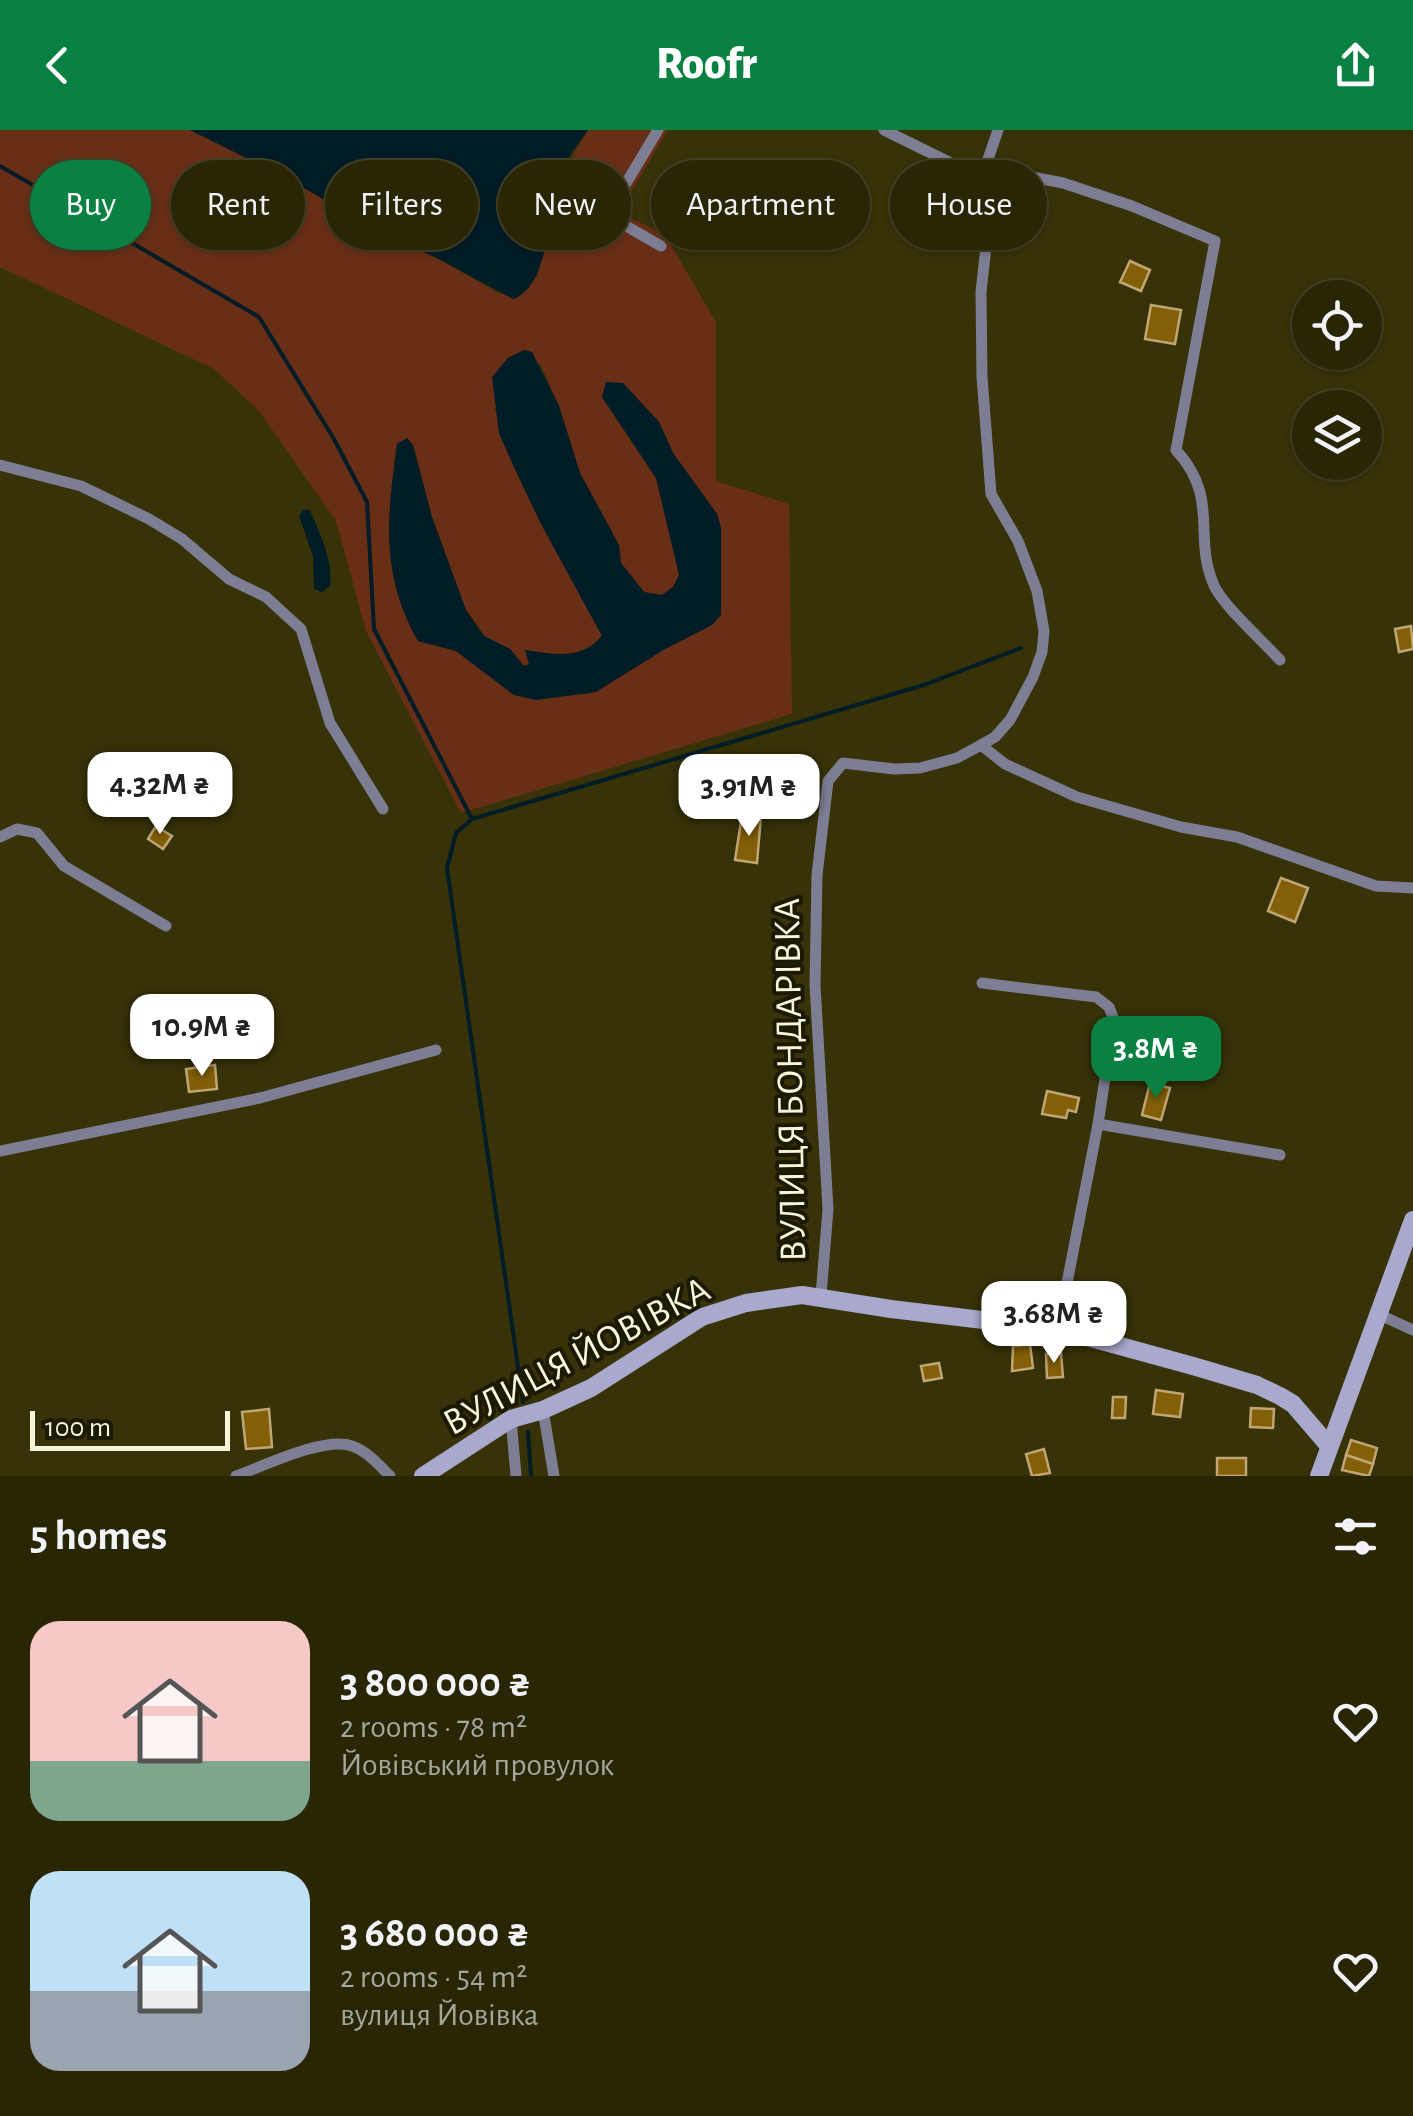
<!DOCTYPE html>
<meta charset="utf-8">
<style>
body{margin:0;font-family:"Alegreya Sans",sans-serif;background:#312e10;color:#f1f3f6;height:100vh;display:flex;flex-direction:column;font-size:38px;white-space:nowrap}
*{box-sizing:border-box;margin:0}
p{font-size:32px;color:#a5a59b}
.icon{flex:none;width:55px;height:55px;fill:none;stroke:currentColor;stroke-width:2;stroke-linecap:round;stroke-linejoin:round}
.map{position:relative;height:1346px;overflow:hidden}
.drawer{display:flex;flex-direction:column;background:#292606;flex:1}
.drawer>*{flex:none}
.guide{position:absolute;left:30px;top:30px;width:1355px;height:90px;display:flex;gap:20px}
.buttons{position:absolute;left:1292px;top:150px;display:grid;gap:20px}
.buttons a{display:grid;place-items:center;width:90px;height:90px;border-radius:50%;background:#292606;box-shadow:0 2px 8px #0004,0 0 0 2px #454328;font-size:50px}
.scale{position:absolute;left:30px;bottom:25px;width:200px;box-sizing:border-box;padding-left:10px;border:5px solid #f8f6da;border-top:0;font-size:28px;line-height:35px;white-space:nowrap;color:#f8f6da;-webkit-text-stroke:8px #1c1904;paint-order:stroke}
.price{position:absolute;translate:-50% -85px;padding:0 22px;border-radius:20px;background:#fff;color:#222;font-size:32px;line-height:65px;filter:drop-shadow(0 2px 5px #0008)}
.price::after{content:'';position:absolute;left:50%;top:60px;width:30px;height:22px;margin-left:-15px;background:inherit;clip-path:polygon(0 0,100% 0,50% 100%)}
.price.selected{background:#0b8043;color:#fff}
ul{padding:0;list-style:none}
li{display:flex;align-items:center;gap:30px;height:250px;padding:0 30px}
li span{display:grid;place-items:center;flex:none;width:280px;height:200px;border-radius:30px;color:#555}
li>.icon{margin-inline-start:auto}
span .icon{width:120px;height:120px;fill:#fffc;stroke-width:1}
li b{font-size:42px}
h2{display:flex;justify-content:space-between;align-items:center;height:120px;padding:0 30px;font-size:42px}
.chip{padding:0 35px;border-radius:45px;background:#292606;box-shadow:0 2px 8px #0004,0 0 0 2px #454328;font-size:35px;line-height:90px}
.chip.selected{background:#0b8043;color:#fff}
header{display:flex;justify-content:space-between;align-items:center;height:130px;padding:0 30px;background:#0b8043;color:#fff;font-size:45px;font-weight:800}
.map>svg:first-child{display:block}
.green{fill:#682f16;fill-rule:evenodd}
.water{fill:#001c26}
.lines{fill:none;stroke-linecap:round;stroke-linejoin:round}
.stream{stroke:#001c26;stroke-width:4}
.building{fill:#836008;stroke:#c1a675;stroke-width:2.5}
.street{stroke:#7d7e94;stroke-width:11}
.secondary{stroke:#a8a9cc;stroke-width:18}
.labels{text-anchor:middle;stroke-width:8;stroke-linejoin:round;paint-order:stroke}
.street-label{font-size:38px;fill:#f8f6da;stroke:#1c1904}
</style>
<header><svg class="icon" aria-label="back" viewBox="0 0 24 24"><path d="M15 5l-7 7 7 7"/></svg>Roofr<svg class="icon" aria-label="share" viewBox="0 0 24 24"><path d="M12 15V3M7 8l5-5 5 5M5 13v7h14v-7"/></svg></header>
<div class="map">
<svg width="1413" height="1346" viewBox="0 0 1413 1346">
<rect width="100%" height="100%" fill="#373208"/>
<!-- green -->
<path class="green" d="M 0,0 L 190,0 L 283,46 L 391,108 L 437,128 L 500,164 L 537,148 L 560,47 L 588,0 L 668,0 L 619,82 L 665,105 L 716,192 L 716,351 L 789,374 L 792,584 L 461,683 L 366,501 L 336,391 L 259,281 L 214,239 L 0,137 ZM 540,233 L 559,276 L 580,343 L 619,415 L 621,433 L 644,462 L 662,465 L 673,457 L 680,445 L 656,348 L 602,267 L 623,253 L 659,292 L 673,323 L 717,384 L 721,398 L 721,485 L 712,495 L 665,519 L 589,564 L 514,565 L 456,521 L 418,511 C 381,446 387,386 397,314 L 413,315 L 432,387 L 466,480 L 484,506 L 510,519 L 524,536 L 529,535 L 526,521 C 554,523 581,532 602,505 L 599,496 L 541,394 L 499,303 L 500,291 L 494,279 Z"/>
<!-- water -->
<g class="water">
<path d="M 190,0 L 588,0 C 579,13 568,26 562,40 C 549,74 550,157 513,169 L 437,128 L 391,108 L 283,46 Z"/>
<path d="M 524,220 L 532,222 L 559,276 L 580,343 L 619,415 L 621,433 L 644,462 L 662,465 L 673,457 L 679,445 L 656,348 L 602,267 L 606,252 L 623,253 L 659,292 L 673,323 L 717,384 L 721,398 L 721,485 L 712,495 L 665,519 L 596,562 L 536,570 L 514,565 L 456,521 L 418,511 C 380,443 387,388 397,314 L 407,308 L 413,315 L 432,387 L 466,480 L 484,506 L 510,519 L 524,536 L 529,534 L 525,520 C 553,524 581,531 602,506 L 541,394 L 513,335 L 499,303 L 492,247 L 508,228 Z"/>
<path d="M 303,380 L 310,380 C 320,405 333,429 330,456 L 322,462 L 314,459 L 313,426 L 299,386 Z"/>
</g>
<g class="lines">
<!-- stream -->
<g class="stream">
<polyline points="0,36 259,187 334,309 367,372 374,499 472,689"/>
<polyline points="523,1272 447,738 456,703 472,689 924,555 1021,518"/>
<polyline points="528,1302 531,1346"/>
</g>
</g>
<!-- building -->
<g class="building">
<polygon points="1130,131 1150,140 1141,161 1120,152"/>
<polygon points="1151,175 1181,180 1175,214 1145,209"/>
<polygon points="1411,496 1413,519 1399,522 1395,499"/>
<polygon points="742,685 761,686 757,733 735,730"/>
<polygon points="156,696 172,706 163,719 148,709"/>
<polygon points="1281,748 1308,758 1295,792 1268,781"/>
<polygon points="215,935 217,959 189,962 186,939"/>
<polygon points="1150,953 1170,958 1161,990 1142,985"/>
<polygon points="1047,961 1079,968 1076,982 1068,980 1066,988 1042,984"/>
<polygon points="1030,1214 1033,1238 1012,1241 1013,1216"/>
<polygon points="1061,1223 1063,1247 1047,1248 1046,1224"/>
<polygon points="939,1233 942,1248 924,1251 921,1236"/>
<polygon points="1156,1260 1183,1264 1180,1287 1153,1284"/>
<polygon points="1113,1267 1126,1267 1125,1288 1112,1288"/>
<polygon points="1251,1278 1274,1279 1273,1298 1250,1297"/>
<polygon points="269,1279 272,1317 246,1319 242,1282"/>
<polygon points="1351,1310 1377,1318 1373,1334 1346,1325"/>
<polygon points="1044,1319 1050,1343 1032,1346 1026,1324"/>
<polygon points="1346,1325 1373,1334 1369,1346 1342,1340"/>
<rect x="1217" y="1328" width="29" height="18"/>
</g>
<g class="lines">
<!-- street -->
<g class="street">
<polyline points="658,0 607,85 661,116"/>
<path d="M 884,0 L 959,37 L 985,38 L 1063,53 L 1132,76 L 1215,111 L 1176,320 C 1220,368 1193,405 1213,453 C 1220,473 1264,512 1280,530"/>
<polyline points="0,335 81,356 149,389 182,409 229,449 266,467 301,499 330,593 383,679"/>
<polyline points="981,615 1005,634 1077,667 1181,697 1237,707 1376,756 1413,758"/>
<polyline points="0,707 17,699 37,703 64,736 166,796"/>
<polyline points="982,853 1096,867 1109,877 1114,890 1098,994 1280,1025"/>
<polyline points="0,1021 260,968 436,920"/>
<polyline points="821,1166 828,1079 815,855 817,745 828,651 843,633 894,639 920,638 957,628 981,615 995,607 1010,590 1033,547 1042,522 1044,501 1037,461 1018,411 991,364 982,247 981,162 988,99 985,38 998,0"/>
<polyline points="1378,1184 1413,1200"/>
<polyline points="1058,1199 1098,994"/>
<polyline points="543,1280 554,1346"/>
<polyline points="511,1289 516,1346"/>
<path d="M 236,1346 C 264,1336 325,1306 352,1316 C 367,1321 379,1335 390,1346"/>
</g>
<!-- secondary -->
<g class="secondary">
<polyline points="423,1346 511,1289 543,1280 591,1258 702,1187 746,1173 802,1165 891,1179 1058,1199 1193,1236 1257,1255 1280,1266 1293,1274 1329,1316"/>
<polyline points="1319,1346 1413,1090"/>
</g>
</g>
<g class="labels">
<!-- street labels -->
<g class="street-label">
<text transform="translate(789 950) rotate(-91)" y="13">ВУЛИЦЯ БОНДАРІВКА</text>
<text transform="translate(576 1225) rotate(-28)" y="13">ВУЛИЦЯ ЙОВІВКА</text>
</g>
</g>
</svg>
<div class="buttons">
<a><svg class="icon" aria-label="locate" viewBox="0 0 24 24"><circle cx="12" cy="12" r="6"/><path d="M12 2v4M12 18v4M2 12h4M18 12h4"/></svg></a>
<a><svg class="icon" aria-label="layers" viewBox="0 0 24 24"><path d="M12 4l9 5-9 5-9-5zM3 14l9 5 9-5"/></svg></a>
</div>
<div class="scale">100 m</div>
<b class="price" style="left:160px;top:707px">4.32M ₴</b>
<b class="price" style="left:749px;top:709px">3.91M ₴</b>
<b class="price" style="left:202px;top:949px">10.9M ₴</b>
<b class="price selected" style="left:1156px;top:971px">3.8M ₴</b>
<b class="price" style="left:1054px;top:1236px">3.68M ₴</b>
<div class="guide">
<a class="chip selected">Buy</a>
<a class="chip">Rent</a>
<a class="chip">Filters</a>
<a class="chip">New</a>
<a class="chip">Apartment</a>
<a class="chip">House</a>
</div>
</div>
<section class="drawer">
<h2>5 homes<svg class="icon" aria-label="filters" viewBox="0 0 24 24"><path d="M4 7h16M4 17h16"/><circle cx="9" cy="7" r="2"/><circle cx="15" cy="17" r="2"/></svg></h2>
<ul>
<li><span style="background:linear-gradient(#f6c9c9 70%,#7fa58c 0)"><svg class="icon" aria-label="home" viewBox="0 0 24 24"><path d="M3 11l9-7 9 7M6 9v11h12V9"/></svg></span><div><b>3 800 000 ₴</b><p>2 rooms · 78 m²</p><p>Йовівський провулок</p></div><svg class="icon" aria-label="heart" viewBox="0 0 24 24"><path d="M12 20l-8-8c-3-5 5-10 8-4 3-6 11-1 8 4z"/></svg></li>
<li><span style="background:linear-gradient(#bfe0f5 60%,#9aa5b1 0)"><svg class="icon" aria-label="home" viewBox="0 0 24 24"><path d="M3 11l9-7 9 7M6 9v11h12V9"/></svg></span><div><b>3 680 000 ₴</b><p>2 rooms · 54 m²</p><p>вулиця Йовівка</p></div><svg class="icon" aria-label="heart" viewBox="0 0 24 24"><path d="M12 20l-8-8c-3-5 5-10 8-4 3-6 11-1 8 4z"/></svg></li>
</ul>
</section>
